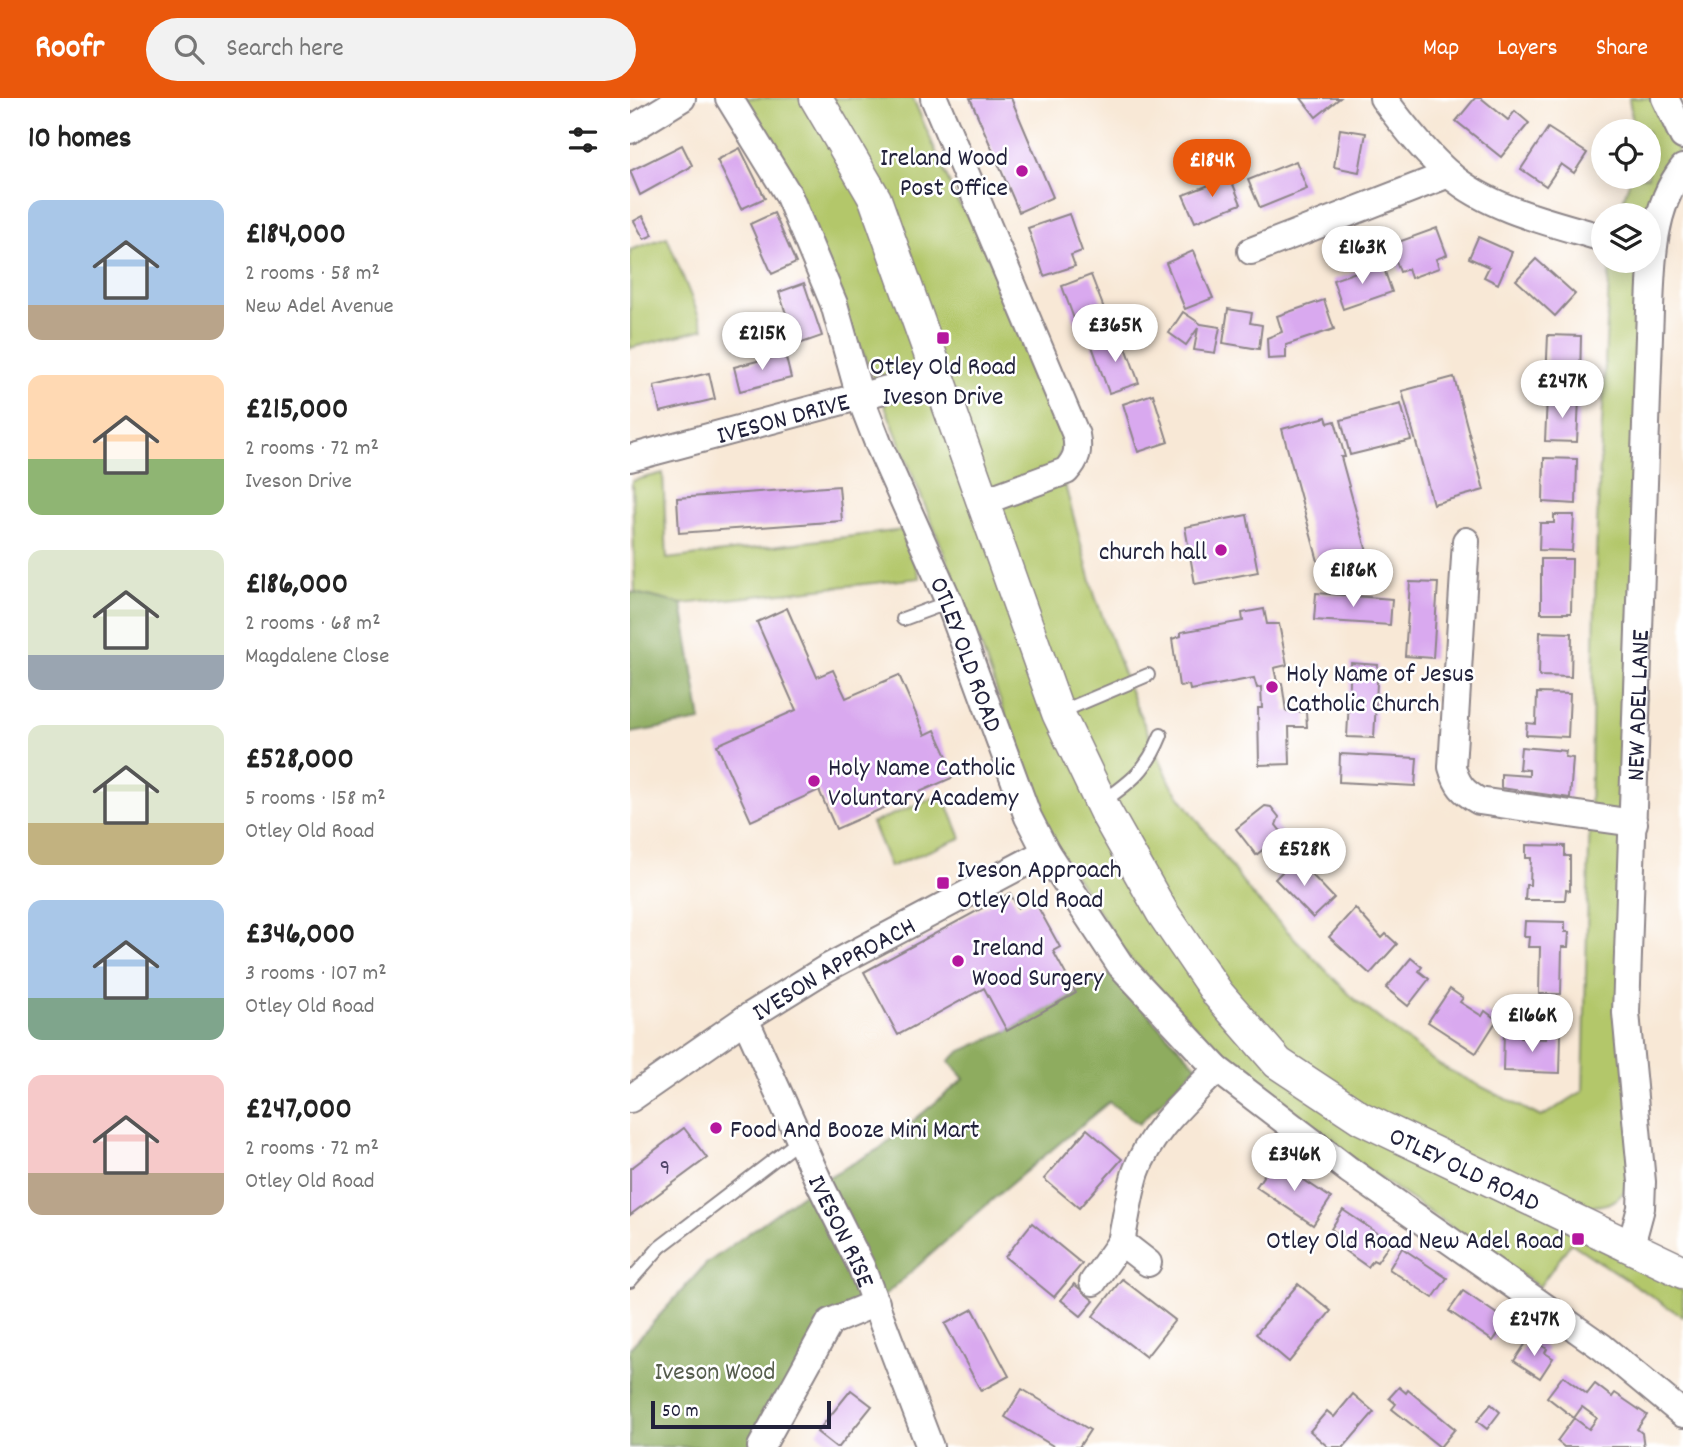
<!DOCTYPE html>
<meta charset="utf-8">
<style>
body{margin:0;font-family:Dekko,sans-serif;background:#f2f2f2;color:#222;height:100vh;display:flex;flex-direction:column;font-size:26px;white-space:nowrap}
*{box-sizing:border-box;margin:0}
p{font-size:23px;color:#767676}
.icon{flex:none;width:38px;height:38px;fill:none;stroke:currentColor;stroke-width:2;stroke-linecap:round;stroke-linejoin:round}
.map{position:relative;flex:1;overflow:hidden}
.panel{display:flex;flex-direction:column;background:#fff;width:630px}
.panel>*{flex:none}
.fabs{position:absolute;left:961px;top:21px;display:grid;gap:14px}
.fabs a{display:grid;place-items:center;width:70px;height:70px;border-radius:50%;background:#fff;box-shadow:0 4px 18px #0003;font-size:35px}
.scale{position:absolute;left:21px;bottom:18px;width:180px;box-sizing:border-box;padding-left:7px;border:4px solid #22223b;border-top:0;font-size:19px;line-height:24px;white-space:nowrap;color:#22223b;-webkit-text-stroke:5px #fff;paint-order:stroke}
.price{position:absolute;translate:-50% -60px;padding:0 16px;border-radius:24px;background:#fff;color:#222;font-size:23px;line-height:46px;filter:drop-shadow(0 2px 4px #0008)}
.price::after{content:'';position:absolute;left:50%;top:42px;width:21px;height:16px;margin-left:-10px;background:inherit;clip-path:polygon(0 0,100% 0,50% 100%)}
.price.active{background:#ea580c;color:#fff}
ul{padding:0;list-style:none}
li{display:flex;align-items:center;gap:21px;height:175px;padding:0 28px}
li span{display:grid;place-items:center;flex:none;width:196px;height:140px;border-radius:14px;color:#555}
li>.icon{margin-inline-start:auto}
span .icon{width:84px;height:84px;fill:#fffc;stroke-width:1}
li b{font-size:30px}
h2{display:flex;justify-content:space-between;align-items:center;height:84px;padding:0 28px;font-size:30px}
header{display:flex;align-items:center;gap:42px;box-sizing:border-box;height:98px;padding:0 35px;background:#ea580c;color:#fff}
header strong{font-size:33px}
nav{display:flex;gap:38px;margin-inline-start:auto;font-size:24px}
.search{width:490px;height:63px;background:#f2f2f2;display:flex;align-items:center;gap:18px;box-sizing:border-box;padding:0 24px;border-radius:38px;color:#767676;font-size:26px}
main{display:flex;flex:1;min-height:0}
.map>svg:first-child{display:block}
.green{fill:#b3c76b;stroke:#6a7453;stroke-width:2}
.forest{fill:#8eac5f;stroke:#58674d;stroke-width:2}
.building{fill:#d9a9ef}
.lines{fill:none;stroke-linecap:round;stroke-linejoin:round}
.service-casing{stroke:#8d8588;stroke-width:16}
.minor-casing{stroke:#8d8588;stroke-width:30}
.tertiary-casing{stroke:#8d8588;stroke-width:35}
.service{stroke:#fff;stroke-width:12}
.minor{stroke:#fff;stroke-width:26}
.tertiary{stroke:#fff;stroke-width:32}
.poi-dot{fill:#b5179e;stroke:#fff;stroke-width:2.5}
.labels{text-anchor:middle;stroke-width:5;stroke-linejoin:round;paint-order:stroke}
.number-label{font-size:23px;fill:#504468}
.poi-label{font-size:26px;fill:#22223b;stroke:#fff;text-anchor:start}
.street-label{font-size:26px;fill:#22223b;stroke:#fff}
.park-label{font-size:26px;fill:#555c4c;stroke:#fff}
</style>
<header>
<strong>Roofr</strong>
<div class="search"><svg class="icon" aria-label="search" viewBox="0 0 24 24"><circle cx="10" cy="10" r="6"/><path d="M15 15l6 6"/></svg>Search here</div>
<nav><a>Map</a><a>Layers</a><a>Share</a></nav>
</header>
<main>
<section class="panel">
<h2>10 homes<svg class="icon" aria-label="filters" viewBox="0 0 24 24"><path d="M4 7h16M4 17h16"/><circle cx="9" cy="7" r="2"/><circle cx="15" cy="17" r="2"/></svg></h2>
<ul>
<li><span style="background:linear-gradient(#a9c7e8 75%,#b9a48a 0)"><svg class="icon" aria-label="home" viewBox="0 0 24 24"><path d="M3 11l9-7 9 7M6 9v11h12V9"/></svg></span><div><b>£184,000</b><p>2 rooms · 58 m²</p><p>New Adel Avenue</p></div></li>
<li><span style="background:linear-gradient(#ffd9b3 60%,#8fb573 0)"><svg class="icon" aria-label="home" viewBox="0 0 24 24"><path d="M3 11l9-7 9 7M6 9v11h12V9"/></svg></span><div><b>£215,000</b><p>2 rooms · 72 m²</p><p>Iveson Drive</p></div></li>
<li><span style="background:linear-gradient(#dfe7d0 75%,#9aa5b1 0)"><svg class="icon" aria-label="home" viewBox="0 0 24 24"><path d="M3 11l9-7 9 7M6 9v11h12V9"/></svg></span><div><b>£186,000</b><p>2 rooms · 68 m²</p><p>Magdalene Close</p></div></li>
<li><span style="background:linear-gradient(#dfe7d0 70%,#c2b280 0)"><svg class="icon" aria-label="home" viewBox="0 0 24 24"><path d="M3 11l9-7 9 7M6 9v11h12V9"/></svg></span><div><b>£528,000</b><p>5 rooms · 158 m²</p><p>Otley Old Road</p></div></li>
<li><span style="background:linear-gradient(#a9c7e8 70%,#7fa58c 0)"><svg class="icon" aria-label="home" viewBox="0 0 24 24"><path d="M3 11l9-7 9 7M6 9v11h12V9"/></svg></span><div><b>£346,000</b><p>3 rooms · 107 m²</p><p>Otley Old Road</p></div></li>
<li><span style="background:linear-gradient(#f6c9c9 70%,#b9a48a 0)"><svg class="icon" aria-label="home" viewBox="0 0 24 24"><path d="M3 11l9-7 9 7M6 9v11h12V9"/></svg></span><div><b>£247,000</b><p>2 rooms · 72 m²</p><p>Otley Old Road</p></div></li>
</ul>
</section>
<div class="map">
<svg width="1053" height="1349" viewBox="0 0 1053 1349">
<rect width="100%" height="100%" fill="#fff"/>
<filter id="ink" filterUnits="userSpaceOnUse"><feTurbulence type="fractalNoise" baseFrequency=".0143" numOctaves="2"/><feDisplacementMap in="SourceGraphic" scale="14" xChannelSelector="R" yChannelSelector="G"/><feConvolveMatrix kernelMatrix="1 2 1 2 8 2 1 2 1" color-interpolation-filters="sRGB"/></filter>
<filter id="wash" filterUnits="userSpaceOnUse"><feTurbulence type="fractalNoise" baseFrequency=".00686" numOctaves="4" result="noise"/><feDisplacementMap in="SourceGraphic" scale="28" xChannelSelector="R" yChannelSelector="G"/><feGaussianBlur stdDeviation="1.57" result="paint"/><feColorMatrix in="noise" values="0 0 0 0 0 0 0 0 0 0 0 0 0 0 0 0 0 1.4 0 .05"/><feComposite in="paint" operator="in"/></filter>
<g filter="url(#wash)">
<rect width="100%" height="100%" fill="#f8e8d6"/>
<!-- green -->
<g class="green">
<path d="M 99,0 L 283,0 L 327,103 L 345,127 L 430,329 L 433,346 L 428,361 L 465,498 L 505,606 L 541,686 L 623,798 L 724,901 L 809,967 L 911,1019 L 953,993 L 967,427 L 980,163 L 1018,163 L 1018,117 L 988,117 L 1001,79 L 1018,79 L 1018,33 L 1004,33 L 999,0 L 1035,0 C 1053,56 1053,64 1030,118 L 999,1087 C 988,1103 981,1107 962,1108 L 946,1137 L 1053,1193 L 1053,1219 L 941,1145 L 909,1189 L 728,1065 L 601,966 L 499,860 L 415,731 L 349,542 L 236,261 L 204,206 Z"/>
<polygon points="37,139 74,231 0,250 0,152"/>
<polygon points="33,375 37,461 272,432 290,480 52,506 5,495 2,383"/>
<polygon points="313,696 331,740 260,769 242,725"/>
</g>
<!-- forest -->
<g class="forest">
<polygon points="0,494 52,506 71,623 0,635"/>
<polygon points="485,873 524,923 567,968 509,1026 479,1004 370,1095 246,1205 201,1224 131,1349 0,1349 0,1250 76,1166 189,1084 249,1051 334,981 319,963 331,953 377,933"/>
</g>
<g id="blocks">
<!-- building -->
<g class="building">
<polygon points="340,0 381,0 423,99 389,114"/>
<polygon points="671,0 710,0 686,19"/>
<polygon points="845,0 851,0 878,22 885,13 899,25 871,59 826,23"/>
<polygon points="918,30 957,55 944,75 931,66 916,88 891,71"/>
<polygon points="710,31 736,35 729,74 704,69"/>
<polygon points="52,47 62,67 59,70 10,97 0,73"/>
<polygon points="110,50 135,100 111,111 87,62"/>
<polygon points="666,63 677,91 630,110 618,82"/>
<polygon points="600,79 611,106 565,124 553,97"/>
<polygon points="144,115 166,165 142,176 120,126"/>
<polygon points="439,116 452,153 441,157 445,168 414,178 398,130"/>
<polygon points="13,118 23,137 14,141 4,123"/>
<polygon points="807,130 817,157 806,161 809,170 781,180 778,171 770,174 760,147"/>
<polygon points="848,139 882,154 868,186 854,179 859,169 839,160"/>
<polygon points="563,153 583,200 555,211 536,165"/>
<polygon points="906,161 945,196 925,218 886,182"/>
<polygon points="752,165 762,194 713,211 703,182"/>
<polygon points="461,177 480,226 450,237 432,188"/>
<polygon points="174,185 192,238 166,247 149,194"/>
<polygon points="694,202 704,231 656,247 656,260 638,261 637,240 652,234 647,218"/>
<polygon points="598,211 622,215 620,225 632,227 629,251 593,245"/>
<polygon points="553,214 571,226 590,229 585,255 564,252 568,230 556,247 539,235"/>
<polygon points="918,237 951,238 950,283 916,283"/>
<polygon points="492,238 509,285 479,295 462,248"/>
<polygon points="155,256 161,280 110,293 104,269"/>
<polygon points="79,275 85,301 30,314 24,288"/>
<polygon points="824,279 854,392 803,406 772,293"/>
<polygon points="523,296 538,344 508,354 493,306"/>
<polygon points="917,299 949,301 947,344 915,343"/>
<polygon points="771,306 781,342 720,357 711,322"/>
<polygon points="696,319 698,325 705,323 715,359 711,359 740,465 692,478 652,331"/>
<polygon points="914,360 947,361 946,406 913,404"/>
<polygon points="209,388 212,423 49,435 47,400"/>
<polygon points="617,417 628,474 565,486 555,429"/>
<polygon points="924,417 944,417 942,453 909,452 910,425 924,425"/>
<polygon points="911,461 942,461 941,515 911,515"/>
<polygon points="780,484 808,485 803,560 775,558"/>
<polygon points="686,495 762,501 760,527 684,522"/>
<polygon points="157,510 187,579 203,572 216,600 269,577 295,637 305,632 326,678 206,731 189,692 121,723 87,647 166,612 127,524"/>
<polygon points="634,511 637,526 649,526 657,567 644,570 647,584 652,585 656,613 676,614 677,629 659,629 660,666 629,667 628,610 632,610 631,589 627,590 624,580 560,592 559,587 549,588 542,541 551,538 551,534 613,523 612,515"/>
<polygon points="910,534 942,535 941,579 909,578"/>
<polygon points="721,565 748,567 744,640 717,639"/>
<polygon points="907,595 940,596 938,639 896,637 897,625 906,626"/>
<polygon points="891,649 936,653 935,659 943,660 940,700 871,690 871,676 899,678 899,672 889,671"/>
<polygon points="710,656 787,660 785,688 709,684"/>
<polygon points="635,708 641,709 649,719 646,727 653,736 626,757 606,731"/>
<polygon points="896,747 935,748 935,758 940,758 940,793 936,792 935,802 895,802 896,787 900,787 901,760 896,760"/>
<polygon points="666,760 704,800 683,820 645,781"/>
<polygon points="380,795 388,810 404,802 430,849 423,853 446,895 377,933 354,890 268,937 234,874"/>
<polygon points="725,810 752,840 756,836 767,846 740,876 699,839"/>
<polygon points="895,823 935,824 935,834 939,834 938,849 932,849 931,896 909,896 910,849 898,849 899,839 894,839"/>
<polygon points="781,860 792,869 789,873 799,881 778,908 756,890"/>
<polygon points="820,891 833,900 830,904 852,918 855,913 867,922 846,955 798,924"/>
<polygon points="874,934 891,935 891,940 916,941 916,936 931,937 930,975 873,973"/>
<polygon points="54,1030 77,1060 0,1117 0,1071"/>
<polygon points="457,1031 492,1061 449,1110 414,1081"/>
<polygon points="644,1062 701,1100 683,1127 626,1089"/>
<polygon points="713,1112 761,1144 747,1164 743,1162 738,1169 715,1153 720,1144 701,1131"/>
<polygon points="402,1125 452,1166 424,1199 375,1159"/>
<polygon points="772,1150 817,1180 803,1200 759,1171"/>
<polygon points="492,1181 545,1222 516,1259 463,1218"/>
<polygon points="444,1186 464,1203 451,1218 431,1202"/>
<polygon points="668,1186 701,1213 659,1264 626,1236"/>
<polygon points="833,1193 877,1223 863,1243 819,1213"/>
<polygon points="343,1211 379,1278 351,1293 315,1226"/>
<polygon points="900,1239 917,1251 915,1255 923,1260 910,1280 884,1263"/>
<polygon points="933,1278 957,1296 965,1286 982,1299 985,1295 1017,1317 1007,1331 1012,1335 1014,1349 934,1349 927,1343 944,1320 959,1331 967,1320 952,1309 944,1320 917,1299"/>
<polygon points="769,1289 776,1295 778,1292 825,1331 810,1349 762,1311 766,1306 759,1300"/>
<polygon points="392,1291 460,1332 449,1349 425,1349 375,1319"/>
<polygon points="221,1292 242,1308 209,1349 206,1349 187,1334"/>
<polygon points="723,1296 744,1314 714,1349 698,1349 680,1333 697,1313 704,1319"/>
<polygon points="861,1306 870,1314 857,1331 847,1323"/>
</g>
</g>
</g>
<g filter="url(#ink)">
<use href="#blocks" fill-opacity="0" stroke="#8d8588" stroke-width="2"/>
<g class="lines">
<!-- service casing -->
<g class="service-casing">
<g id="service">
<polyline points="273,521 319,504"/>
<polyline points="428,615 518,577"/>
<path d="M 471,705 C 502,683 517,672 531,637"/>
<polyline points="0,1183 30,1149 170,1042"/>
</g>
</g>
<!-- minor casing -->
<g class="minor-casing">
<g id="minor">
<path id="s1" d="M 99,0 L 158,96 L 204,206 L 230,299 L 248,345 L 319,504 L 398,719 L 416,754 L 491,868 L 587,971 L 719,1072 L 972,1249 L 1053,1316"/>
<path d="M 304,0 L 446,337 C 449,353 447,361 436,373 L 352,404"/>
<path d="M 753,0 C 772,26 795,55 820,77 C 861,112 923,125 973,140"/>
<polyline points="1035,0 1053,38"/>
<polyline points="0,32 52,0"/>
<polyline points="621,153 819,76"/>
<path id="s2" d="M 0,360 L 306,278"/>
<path d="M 836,443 L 822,669 C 827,687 833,694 849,703 L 1004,725"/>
<path id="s3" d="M 115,921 L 189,1084 L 231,1168 L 300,1349"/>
<path id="s4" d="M 0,1001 L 115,921 L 197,870 L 416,754"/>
<path id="s5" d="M 1001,1147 L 1011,1110 L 1012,1084 L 996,915 L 1019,238 C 1022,183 1017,116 1053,70"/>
<path d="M 518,1165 L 491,1144 C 496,1121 499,1096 506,1074 C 520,1033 558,1001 587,971"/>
<polyline points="463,1184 491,1144"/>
<polyline points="131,1349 200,1224 246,1205"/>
</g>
</g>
<!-- tertiary casing -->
<g class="tertiary-casing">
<g id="tertiary">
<path id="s6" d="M 186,0 L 245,101 L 428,615 L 475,713 L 532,814 L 588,896 L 648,965 L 731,1020 L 1053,1174"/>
</g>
</g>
<!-- service -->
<use href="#service" class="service"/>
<!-- minor -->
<use href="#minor" class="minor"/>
<!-- tertiary -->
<use href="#tertiary" class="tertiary"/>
</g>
</g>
<!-- markers -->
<g class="poi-dot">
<circle cx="392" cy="73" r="7"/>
<rect x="306" y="233" width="14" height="14" rx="3.5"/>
<circle cx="591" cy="452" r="7"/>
<circle cx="642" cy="589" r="7"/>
<circle cx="184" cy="683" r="7"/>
<rect x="306" y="778" width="14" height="14" rx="3.5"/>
<circle cx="328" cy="863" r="7"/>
<circle cx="86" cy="1030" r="7"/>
<rect x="941" y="1134" width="14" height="14" rx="3.5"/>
</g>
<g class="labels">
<!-- number labels -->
<g class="number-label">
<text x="35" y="1076">9</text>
</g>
<!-- poi labels -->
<g class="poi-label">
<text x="378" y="67" text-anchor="end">Ireland Wood<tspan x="378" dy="30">Post Office</tspan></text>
<text x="313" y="276" text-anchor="middle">Otley Old Road<tspan x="313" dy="30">Iveson Drive</tspan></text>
<text x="577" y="461" text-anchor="end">church hall</text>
<text x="656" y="583">Holy Name of Jesus<tspan x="656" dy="30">Catholic Church</tspan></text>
<text x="198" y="677">Holy Name Catholic<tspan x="198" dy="30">Voluntary Academy</tspan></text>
<text x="327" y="779">Iveson Approach<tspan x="327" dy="30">Otley Old Road</tspan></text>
<text x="342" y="857">Ireland<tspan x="342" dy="30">Wood Surgery</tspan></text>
<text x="100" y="1039">Food And Booze Mini Mart</text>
<text x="934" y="1150" text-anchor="end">Otley Old Road New Adel Road</text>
</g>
<!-- street labels -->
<g class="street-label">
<text dy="9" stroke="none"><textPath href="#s2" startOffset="158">IVESON DRIVE</textPath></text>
<text dy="9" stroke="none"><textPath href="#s1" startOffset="607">OTLEY OLD ROAD</textPath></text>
<text dy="9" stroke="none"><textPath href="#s5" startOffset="542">NEW ADEL LANE</textPath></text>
<text dy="9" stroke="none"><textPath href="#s4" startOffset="242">IVESON APPROACH</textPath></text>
<text dy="9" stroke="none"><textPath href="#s6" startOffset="1293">OTLEY OLD ROAD</textPath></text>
<text dy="9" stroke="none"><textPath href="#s3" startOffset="233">IVESON RISE</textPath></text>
</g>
<!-- park labels -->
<g class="park-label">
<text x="85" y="1281">Iveson Wood</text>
</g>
</g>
</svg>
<div class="fabs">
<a><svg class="icon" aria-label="locate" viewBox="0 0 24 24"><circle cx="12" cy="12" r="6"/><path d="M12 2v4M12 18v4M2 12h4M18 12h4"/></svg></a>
<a><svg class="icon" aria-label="layers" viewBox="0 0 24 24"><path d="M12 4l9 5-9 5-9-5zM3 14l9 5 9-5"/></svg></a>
</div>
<div class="scale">50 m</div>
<b class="price active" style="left:582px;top:101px">£184K</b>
<b class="price" style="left:732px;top:188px">£163K</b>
<b class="price" style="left:485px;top:266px">£365K</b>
<b class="price" style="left:132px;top:274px">£215K</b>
<b class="price" style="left:932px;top:322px">£247K</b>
<b class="price" style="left:723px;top:511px">£186K</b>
<b class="price" style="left:674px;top:790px">£528K</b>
<b class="price" style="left:902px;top:956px">£166K</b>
<b class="price" style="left:664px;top:1095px">£346K</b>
<b class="price" style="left:904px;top:1260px">£247K</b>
</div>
</main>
